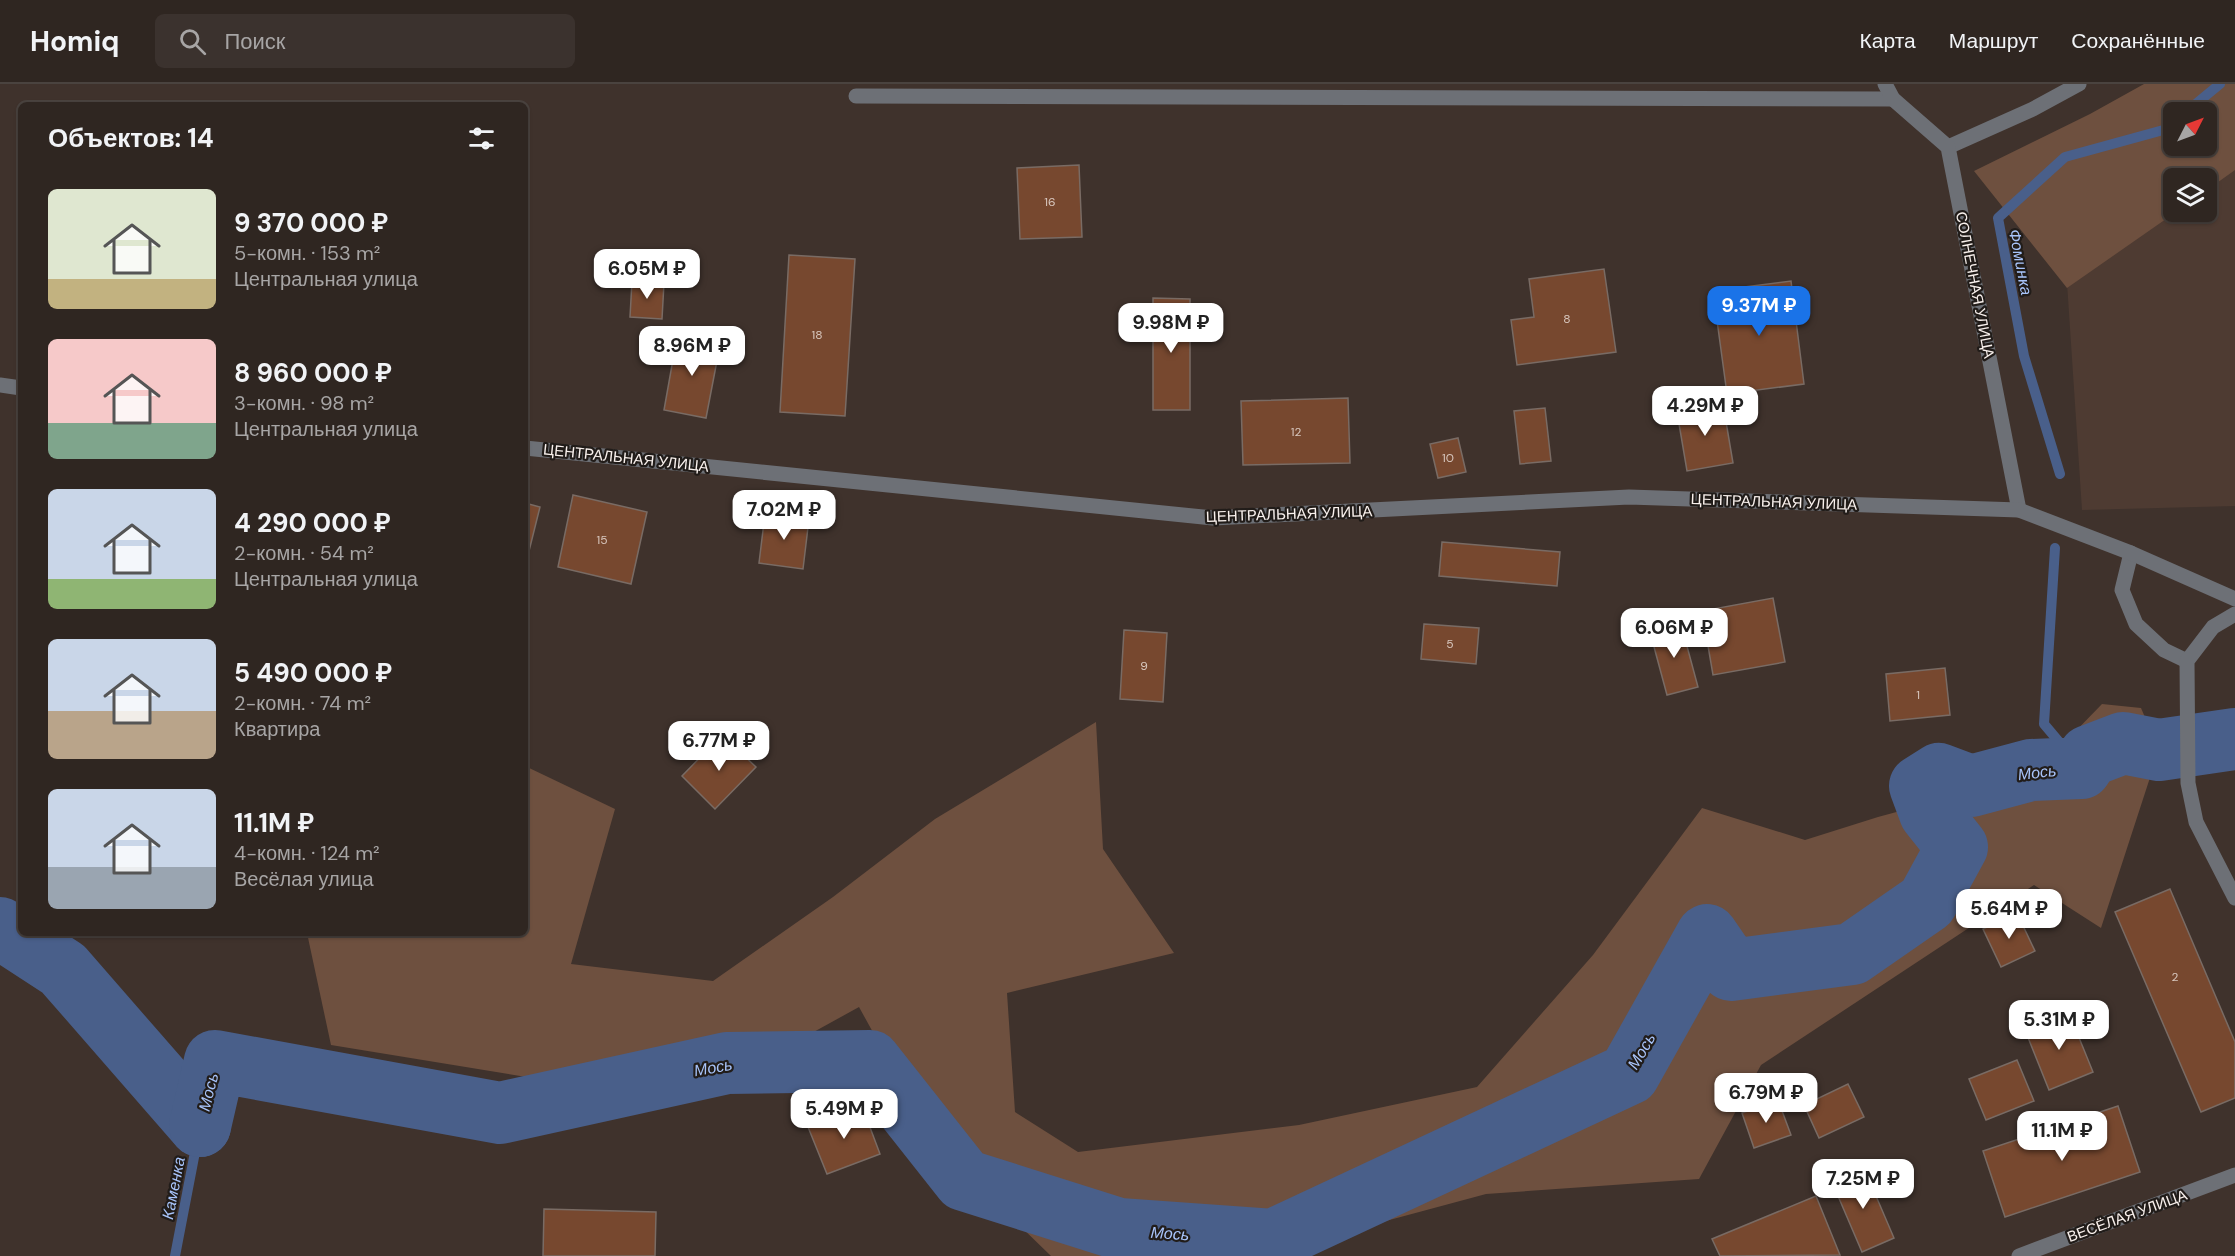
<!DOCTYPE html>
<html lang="ru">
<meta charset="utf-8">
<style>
body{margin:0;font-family:"DM Sans",sans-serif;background:#3b322e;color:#f1f3f6;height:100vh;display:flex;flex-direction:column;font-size:22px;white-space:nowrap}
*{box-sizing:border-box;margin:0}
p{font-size:20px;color:#a7a5a5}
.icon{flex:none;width:33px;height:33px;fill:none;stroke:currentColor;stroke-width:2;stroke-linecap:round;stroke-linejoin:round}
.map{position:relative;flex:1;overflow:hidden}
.details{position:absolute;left:18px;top:18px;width:510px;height:834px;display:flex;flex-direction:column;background:#2f2621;border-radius:9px;box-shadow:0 2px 4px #0004,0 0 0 2px #4a433f}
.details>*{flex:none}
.needle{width:39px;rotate:48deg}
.tools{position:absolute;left:2163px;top:18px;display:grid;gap:12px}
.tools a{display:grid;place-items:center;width:54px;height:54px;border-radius:9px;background:#2f2621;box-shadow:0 2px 4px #0004,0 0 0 2px #4a433f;font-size:30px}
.price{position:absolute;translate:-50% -51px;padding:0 14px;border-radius:12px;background:#fff;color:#222;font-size:20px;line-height:39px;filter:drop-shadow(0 2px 3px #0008)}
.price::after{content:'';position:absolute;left:50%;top:36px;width:18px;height:14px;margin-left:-9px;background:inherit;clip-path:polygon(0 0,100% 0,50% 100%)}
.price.current{background:#1a73e8;color:#fff}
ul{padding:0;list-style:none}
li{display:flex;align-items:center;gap:18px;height:150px;padding:0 30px}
li span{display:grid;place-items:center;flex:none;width:168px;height:120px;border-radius:9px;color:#555}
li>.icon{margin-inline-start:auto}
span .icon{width:72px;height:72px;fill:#fffc;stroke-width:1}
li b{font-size:26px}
h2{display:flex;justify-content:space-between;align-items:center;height:72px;padding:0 30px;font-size:26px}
header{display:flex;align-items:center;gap:36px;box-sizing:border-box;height:84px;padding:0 30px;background:#2f2621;border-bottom:2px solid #4a433f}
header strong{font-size:28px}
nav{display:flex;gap:33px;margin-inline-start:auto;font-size:21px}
.search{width:420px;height:54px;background:#3b322e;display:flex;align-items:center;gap:15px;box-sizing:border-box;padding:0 21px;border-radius:9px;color:#a7a5a5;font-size:22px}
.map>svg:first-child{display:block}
.built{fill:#4e3b32}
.green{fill:#6e503f;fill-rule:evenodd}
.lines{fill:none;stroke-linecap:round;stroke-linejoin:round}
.stream{stroke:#495f8a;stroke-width:10}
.river{stroke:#495f8a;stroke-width:62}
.building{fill:#77482f;stroke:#796b64;stroke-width:1.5}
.service{stroke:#6d7076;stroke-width:15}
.minor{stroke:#6d7076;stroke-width:15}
.tertiary{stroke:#6d7076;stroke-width:15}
.labels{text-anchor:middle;stroke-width:4.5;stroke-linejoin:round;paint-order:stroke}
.number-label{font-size:12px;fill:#d8c7be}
.street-label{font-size:15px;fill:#f9f1ed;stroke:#211c19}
.water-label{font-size:16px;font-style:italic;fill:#a8c4fa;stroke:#211c19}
</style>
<header>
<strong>Homiq</strong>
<div class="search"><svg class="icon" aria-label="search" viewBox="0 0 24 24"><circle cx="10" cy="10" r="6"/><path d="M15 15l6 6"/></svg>Поиск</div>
<nav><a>Карта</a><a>Маршрут</a><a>Сохранённые</a></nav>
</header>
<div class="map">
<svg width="2235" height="1172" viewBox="0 0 2235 1172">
<rect width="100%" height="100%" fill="#3f322c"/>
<!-- built -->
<polygon class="built" points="2235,83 2235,422 2082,426 2064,153 2174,128 2206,128 2207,95"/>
<!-- green -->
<g class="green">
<path d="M 2144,0 L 2235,0 L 2235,86 L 2207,106 L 2206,94 L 2174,94 L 2174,128 L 2176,128 L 2067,204 L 1974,87 L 2090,30 ZM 2174,28 L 2206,28 L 2206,62 L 2174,62 Z"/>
<polygon points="2102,620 2141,624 2159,666 2101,844 2034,801 1761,981 1699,1095 1486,1110 1382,1138 1147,1172 1051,1172 933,1057 859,923 685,1019 331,961 307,849 525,849 525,682 615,725 571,880 713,897 833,813 935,735 1096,638 1103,765 1174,869 1007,909 1015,1028 1078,1068 1299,1041 1477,1003 1593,871 1702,724 1805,756 1878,733 2033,691"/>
</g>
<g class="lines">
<!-- stream -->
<g class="stream">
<polyline points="2186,28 2220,0"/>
<polyline points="2060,390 2024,272 1998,134 2065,73 2167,45 2174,39"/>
<polyline points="2055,464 2044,640 2081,684"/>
<polyline points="175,1172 200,1042"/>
</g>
<!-- river -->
<g class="river">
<polyline points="0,844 63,885 200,1042"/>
<polyline points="200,1042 215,977 500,1029 727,979 870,977 964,1096 1119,1145 1273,1156 1629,990 1707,851 1731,886 1852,870 1927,818 1957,763 1930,729 1920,702 1939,690 1971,702 2031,686 2081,684 2089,672 2123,659 2159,666 2235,655"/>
</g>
</g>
<!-- building -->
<g class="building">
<polygon points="1079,81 1082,153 1020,155 1017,84"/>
<polygon points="789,171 855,175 845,332 780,328"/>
<polygon points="1604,185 1616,268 1517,281 1511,236 1534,233 1529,195"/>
<polygon points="632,197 664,199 662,235 630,233"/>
<polygon points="1791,197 1804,300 1727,310 1713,207"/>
<polygon points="1153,214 1190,215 1190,326 1153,326"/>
<polygon points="677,253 720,261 706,334 664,326"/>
<polygon points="1348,314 1350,379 1243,381 1241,317"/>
<polygon points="1723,320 1733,379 1687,387 1677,328"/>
<polygon points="1545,324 1551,377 1520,380 1514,327"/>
<polygon points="1458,354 1466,388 1438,394 1430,360"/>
<polygon points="573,411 647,428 631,500 558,483"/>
<polygon points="525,419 540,423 525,483"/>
<polygon points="765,430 809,435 803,485 759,479"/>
<polygon points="1442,458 1560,468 1557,502 1439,492"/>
<polygon points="1773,514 1785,578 1713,591 1702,527"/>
<polygon points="1424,540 1479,544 1476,580 1421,575"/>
<polygon points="1681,540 1698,603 1667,611 1650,548"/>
<polygon points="1124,546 1167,549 1163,618 1120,615"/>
<polygon points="1945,584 1950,631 1890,637 1886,590"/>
<polygon points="722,651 756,683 715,725 682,692"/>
<polygon points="2170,805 2235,958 2235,1014 2201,1028 2115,828"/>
<polygon points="2017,829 2035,867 2001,883 1983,845"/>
<polygon points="2069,929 2093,988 2049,1006 2025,946"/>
<polygon points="2017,976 2034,1017 1986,1036 1969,995"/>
<polygon points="1848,1000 1864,1033 1819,1054 1804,1021"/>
<polygon points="1778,1016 1791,1051 1754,1064 1742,1029"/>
<polygon points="862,1022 880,1070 827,1090 808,1043"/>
<polygon points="2118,1022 2140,1088 2005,1133 1983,1067"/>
<polygon points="1864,1084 1894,1154 1862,1168 1832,1098"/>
<polygon points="1816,1112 1840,1171 1720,1172 1712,1155"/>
<polygon points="544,1125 656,1128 655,1172 543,1172"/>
</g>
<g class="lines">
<!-- service -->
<g class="service">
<polyline points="856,12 1893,15"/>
<polyline points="1948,63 2033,25 2079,0"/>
<polyline points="2131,469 2122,506 2136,540 2164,566 2187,577"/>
</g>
<!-- minor -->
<g class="minor">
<polyline points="1885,0 1893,15 1948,63 2019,426"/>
<polyline points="2235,530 2213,543 2187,577 2188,699 2196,738 2235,814"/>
<polyline points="2019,1172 2235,1091"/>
</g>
<!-- tertiary -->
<g class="tertiary">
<polyline points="0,301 21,304"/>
<polyline points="525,364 1213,434 1629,413 2019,426 2131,469 2235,515"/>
</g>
</g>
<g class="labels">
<!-- number labels -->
<g class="number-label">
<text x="1050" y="122">16</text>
<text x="1567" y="239">8</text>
<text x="817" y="255">18</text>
<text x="1296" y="352">12</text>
<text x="1448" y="378">10</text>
<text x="602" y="460">15</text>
<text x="1450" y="564">5</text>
<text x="1144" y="586">9</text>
<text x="1918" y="615">1</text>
<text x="2175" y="897">2</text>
</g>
<!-- street labels -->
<g class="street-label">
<text transform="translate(1975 201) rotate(79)" y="5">СОЛНЕЧНАЯ УЛИЦА</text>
<text transform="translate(626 374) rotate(6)" y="5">ЦЕНТРАЛЬНАЯ УЛИЦА</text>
<text transform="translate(1774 418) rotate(2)" y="5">ЦЕНТРАЛЬНАЯ УЛИЦА</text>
<text transform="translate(1289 430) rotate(-2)" y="5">ЦЕНТРАЛЬНАЯ УЛИЦА</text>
<text transform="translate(2127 1132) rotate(-20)" y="5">ВЕСЁЛАЯ УЛИЦА</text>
</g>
<!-- water labels -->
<g class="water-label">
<text transform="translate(2021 178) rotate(79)" y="6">Фоминка</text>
<text transform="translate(2037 688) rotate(-7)" y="6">Мось</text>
<text transform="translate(1641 967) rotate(-60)" y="6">Мось</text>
<text transform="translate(713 983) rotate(-10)" y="6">Мось</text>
<text transform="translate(208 1008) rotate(-76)" y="6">Мось</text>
<text transform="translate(173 1104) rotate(-79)" y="6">Каменка</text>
<text transform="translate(1170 1149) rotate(4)" y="6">Мось</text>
</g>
</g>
</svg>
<div class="tools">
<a><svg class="needle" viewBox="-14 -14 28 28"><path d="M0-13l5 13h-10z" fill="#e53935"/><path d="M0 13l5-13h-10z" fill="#a7a5a5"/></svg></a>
<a><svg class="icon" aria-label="layers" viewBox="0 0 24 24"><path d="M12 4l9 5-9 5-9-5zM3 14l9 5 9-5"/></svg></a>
</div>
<b class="price" style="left:647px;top:216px">6.05M ₽</b>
<b class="price current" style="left:1759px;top:253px">9.37M ₽</b>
<b class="price" style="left:1171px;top:270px">9.98M ₽</b>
<b class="price" style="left:692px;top:293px">8.96M ₽</b>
<b class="price" style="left:1705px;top:353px">4.29M ₽</b>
<b class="price" style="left:784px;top:457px">7.02M ₽</b>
<b class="price" style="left:1674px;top:575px">6.06M ₽</b>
<b class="price" style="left:719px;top:688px">6.77M ₽</b>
<b class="price" style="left:2009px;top:856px">5.64M ₽</b>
<b class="price" style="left:2059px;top:967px">5.31M ₽</b>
<b class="price" style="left:1766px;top:1040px">6.79M ₽</b>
<b class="price" style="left:844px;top:1056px">5.49M ₽</b>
<b class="price" style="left:2062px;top:1078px">11.1M ₽</b>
<b class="price" style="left:1863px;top:1126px">7.25M ₽</b>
<section class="details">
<h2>Объектов: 14<svg class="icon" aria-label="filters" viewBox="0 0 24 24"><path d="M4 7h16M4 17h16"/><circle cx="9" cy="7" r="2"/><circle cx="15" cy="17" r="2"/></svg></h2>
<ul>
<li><span style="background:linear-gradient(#dfe7d0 75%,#c2b280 0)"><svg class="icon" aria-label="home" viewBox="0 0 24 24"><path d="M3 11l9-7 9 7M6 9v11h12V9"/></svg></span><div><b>9 370 000 ₽</b><p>5-комн. · 153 m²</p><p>Центральная улица</p></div></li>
<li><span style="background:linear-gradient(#f6c9c9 70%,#7fa58c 0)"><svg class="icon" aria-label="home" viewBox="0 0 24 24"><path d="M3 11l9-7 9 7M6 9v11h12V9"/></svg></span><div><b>8 960 000 ₽</b><p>3-комн. · 98 m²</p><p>Центральная улица</p></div></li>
<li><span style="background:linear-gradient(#c9d6e8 75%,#8fb573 0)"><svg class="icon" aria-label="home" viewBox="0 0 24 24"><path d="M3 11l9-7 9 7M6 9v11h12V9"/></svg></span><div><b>4 290 000 ₽</b><p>2-комн. · 54 m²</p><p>Центральная улица</p></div></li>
<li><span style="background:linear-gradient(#c9d6e8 60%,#b9a48a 0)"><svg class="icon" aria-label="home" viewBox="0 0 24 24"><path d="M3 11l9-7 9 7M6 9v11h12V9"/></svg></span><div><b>5 490 000 ₽</b><p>2-комн. · 74 m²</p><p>Квартира</p></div></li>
<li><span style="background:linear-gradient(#c9d6e8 65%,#9aa5b1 0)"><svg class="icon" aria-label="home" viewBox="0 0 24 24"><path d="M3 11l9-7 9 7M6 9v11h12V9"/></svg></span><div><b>11.1M ₽</b><p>4-комн. · 124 m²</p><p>Весёлая улица</p></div></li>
</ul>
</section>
</div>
